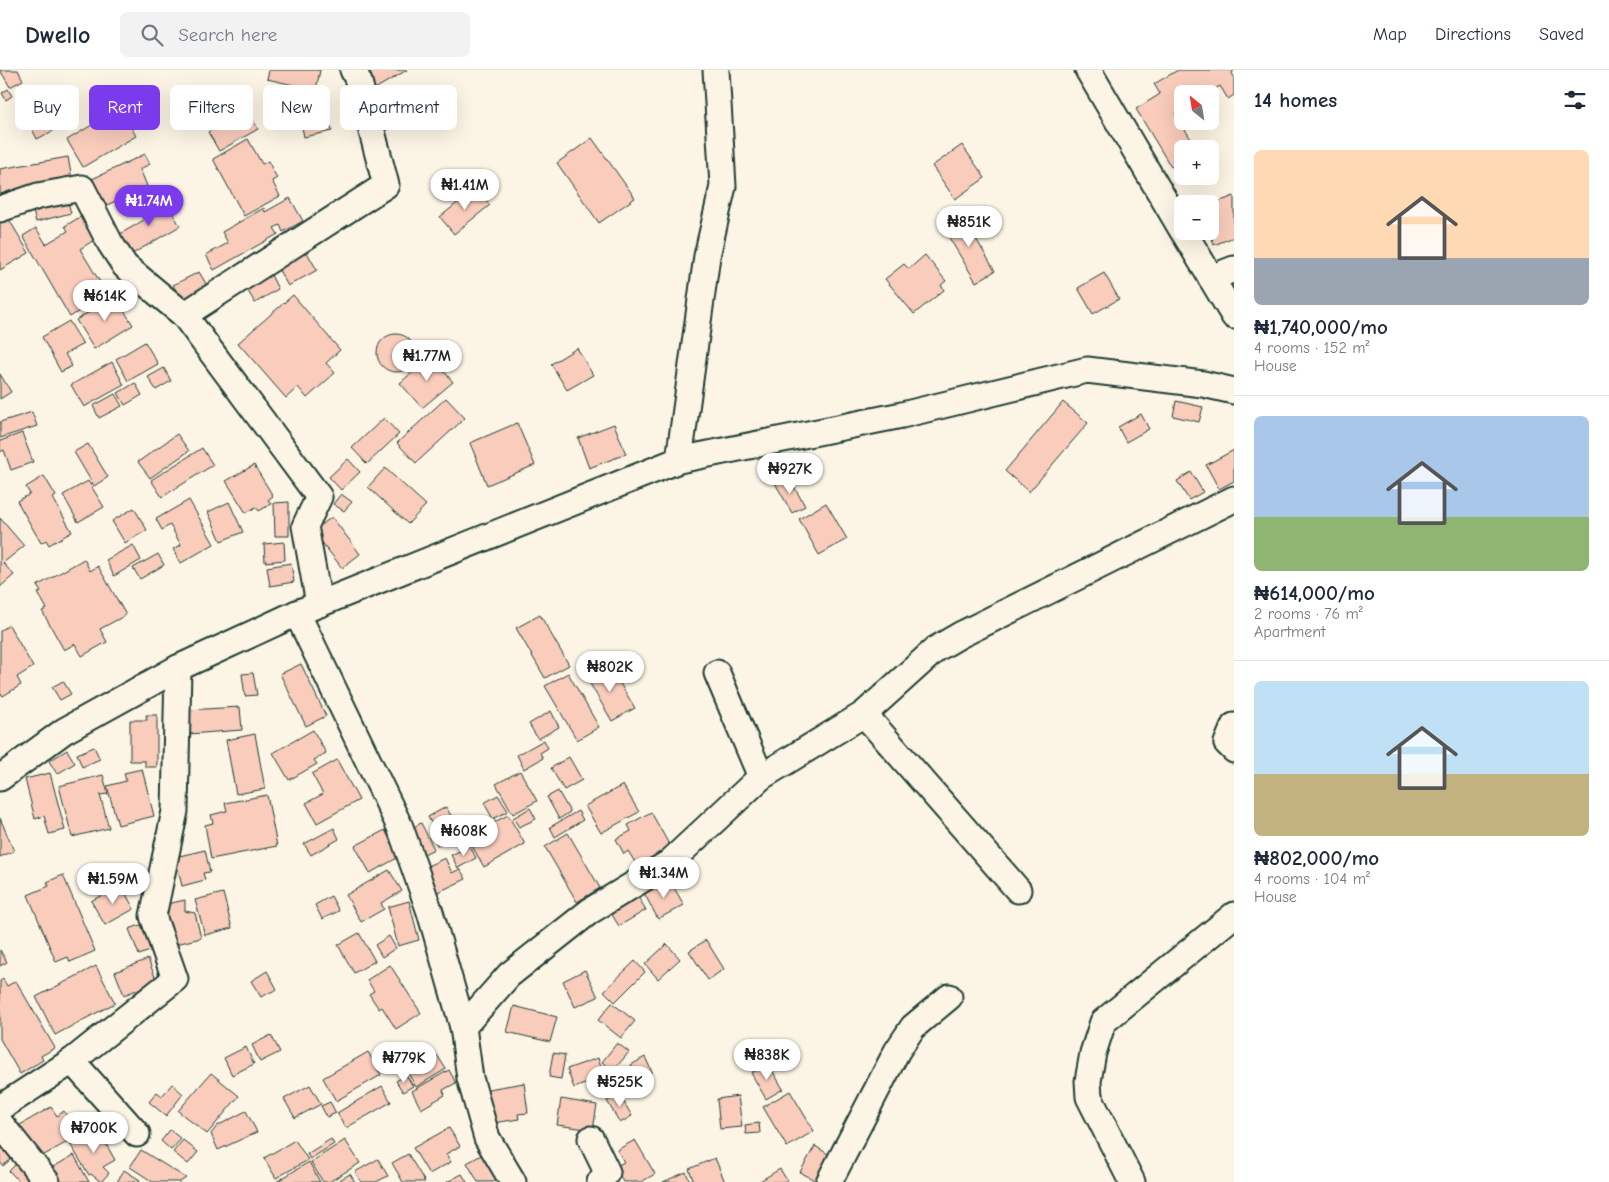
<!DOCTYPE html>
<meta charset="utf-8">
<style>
body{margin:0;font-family:"Comic Neue",sans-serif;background:#f2f2f3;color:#1f2937;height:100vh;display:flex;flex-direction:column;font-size:19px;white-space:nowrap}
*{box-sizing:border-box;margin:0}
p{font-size:16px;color:#747a83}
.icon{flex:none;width:28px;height:28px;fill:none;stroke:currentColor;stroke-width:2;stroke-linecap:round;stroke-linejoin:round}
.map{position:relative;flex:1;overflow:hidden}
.sheet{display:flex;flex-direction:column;background:#fff;width:375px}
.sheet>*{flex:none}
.guide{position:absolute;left:15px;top:15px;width:475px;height:45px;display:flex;gap:10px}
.needle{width:32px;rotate:330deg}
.controls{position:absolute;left:1174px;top:15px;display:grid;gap:10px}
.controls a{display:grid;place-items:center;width:45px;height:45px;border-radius:8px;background:#fff;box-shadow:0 5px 20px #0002;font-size:25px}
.price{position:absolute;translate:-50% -42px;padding:0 11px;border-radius:18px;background:#fff;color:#222;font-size:16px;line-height:32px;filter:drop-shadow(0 1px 2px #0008)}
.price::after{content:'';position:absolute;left:50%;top:30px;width:15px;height:11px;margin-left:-8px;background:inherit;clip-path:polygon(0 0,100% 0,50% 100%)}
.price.selected{background:#7c3aed;color:#fff}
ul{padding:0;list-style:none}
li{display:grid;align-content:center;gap:10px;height:265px;padding:0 20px}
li+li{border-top:1px solid #e0e1e3}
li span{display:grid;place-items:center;height:155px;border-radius:8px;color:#555}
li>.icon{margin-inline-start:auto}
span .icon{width:90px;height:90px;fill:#fffc;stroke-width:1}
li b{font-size:21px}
h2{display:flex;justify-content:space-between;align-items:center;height:60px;padding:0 20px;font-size:21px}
.tag{padding:0 18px;border-radius:8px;background:#fff;box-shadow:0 5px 20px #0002;font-size:18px;line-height:45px}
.tag.selected{background:#7c3aed;color:#fff}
header{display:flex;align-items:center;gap:30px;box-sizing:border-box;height:70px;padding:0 25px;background:#fff;border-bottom:1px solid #e0e1e3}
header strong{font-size:24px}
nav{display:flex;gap:28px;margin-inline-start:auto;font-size:18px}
.search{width:350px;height:45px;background:#f2f2f3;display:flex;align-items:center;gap:12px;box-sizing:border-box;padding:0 18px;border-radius:8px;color:#747a83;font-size:19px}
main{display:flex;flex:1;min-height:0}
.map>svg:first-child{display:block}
.building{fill:#f9ccbb;stroke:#1f3d34}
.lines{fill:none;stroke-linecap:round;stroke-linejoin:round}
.minor-casing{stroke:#1f3d34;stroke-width:29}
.minor{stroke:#fcf5e5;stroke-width:25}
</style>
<header>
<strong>Dwello</strong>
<div class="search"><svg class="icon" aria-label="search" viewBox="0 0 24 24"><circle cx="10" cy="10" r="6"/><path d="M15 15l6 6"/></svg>Search here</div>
<nav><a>Map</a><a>Directions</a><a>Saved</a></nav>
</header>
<main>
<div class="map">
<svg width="1234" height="1112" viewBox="0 0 1234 1112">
<rect width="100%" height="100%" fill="#fcf5e5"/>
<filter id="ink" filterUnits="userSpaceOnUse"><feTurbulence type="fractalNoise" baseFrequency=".02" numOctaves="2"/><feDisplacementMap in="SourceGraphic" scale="10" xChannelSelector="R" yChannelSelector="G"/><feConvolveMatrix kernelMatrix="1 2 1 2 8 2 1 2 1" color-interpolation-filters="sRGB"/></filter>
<g filter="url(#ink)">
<!-- building -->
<g class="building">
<polygon points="0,0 18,0 23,10 10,17"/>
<polygon points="269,0 320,0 316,20 267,9"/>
<polygon points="374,0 407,0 373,20 364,5"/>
<polygon points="1178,0 1234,0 1232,3 1234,7 1234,25 1228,29 1220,16 1207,24 1182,24 1182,38 1175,43 1197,79 1182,79 1182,90 1171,97 1136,39 1160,24 1154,14"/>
<polygon points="8,19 12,26 6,30 2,23"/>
<polygon points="34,22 53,61 37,69 18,31"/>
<polygon points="326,36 332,61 304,67 299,43"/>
<polygon points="120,38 136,66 83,97 67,70"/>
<polygon points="247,39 258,59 219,81 208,62"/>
<polygon points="592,68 635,128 599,153 557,93"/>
<polygon points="248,69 262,94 268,91 277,108 272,111 280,126 244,146 213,89"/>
<polygon points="962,75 985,108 955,129 932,96"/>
<polygon points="145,84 150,94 140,99 147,116 101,138 88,111"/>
<polygon points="68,87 73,115 0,128 0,99"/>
<polygon points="476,118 490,135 454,164 440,147"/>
<polygon points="163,126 180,156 127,187 115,167 144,150 138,140"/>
<polygon points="1234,126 1234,167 1214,175 1210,161 1210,135"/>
<polygon points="290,128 303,151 283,162 280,155 274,158 278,164 214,200 206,185 228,173 222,162 264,138 265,142"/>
<polygon points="67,129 71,143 36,152 32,138"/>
<polygon points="962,145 995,201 976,212 942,156"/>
<polygon points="7,146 29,183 0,200 0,150"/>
<polygon points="80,147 94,170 80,179 100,212 77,225 84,238 70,247 23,166 36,158 46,174 68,161 65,156"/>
<polygon points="305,179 317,200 288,216 276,195"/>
<polygon points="925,185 946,211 941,215 944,220 914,244 885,209 904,194 909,199"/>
<polygon points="199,202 208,217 182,232 173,215"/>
<polygon points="270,203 278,219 255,233 245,216"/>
<polygon points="1104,203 1119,229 1093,244 1078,218"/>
<polygon points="293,225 340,280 326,293 335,303 307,328 298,317 286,328 238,273"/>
<polygon points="115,226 133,255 94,279 76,250"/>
<polygon points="69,251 83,274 65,284 72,296 61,302 42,267"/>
<circle cx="396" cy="283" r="19"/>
<polygon points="145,272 158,294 128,311 116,289"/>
<polygon points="577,278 593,305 567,320 551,294"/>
<polygon points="431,286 453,312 422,338 400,313"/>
<polygon points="112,292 124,315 84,337 71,315"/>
<polygon points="164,298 171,311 156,320 148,307"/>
<polygon points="0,304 11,322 0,329"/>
<polygon points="135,313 142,325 125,335 118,323"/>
<polygon points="115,324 122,336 99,348 93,336"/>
<polygon points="446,328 465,348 416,393 397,373"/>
<polygon points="1176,331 1203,337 1199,352 1173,346"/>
<polygon points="1063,332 1088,353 1029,422 1005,401"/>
<polygon points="32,342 37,356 0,368 0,352"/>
<polygon points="1141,344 1149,359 1126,372 1118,357"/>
<polygon points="384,348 399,364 367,394 352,378"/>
<polygon points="517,353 535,395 487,415 470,373"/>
<polygon points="614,354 626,384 589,398 578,368"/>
<polygon points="22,363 33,392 11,400 4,380 0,382 0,371"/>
<polygon points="177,364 189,381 150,408 138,392"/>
<polygon points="88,374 108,407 94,416 74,382"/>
<polygon points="202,378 213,395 162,427 151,410"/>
<polygon points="1234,380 1234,411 1219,419 1206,395"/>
<polygon points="348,389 360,402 341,420 329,407"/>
<polygon points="254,395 273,426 268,430 271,434 259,441 256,437 246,443 226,411"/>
<polygon points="385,398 426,435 408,454 368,417"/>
<polygon points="1191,402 1203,422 1189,430 1177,411"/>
<polygon points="44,406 56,426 53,428 72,462 49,475 46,470 41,473 17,431 30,424 26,417"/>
<polygon points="788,406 805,436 792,443 775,413"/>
<polygon points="88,411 104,437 78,452 63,425"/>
<polygon points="341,424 352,432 344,441 333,434"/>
<polygon points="189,430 214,474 181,493 173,479 181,475 170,455 162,460 156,449"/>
<polygon points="229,432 243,462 221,471 208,442"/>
<polygon points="289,432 289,466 275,466 274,433"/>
<polygon points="826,433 847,469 819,485 799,449"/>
<polygon points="134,438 147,460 125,473 112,451"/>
<polygon points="332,447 360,484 342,498 313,461"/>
<polygon points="0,448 24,476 3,493 14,505 0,517"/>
<polygon points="284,472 285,490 265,492 264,474"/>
<polygon points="133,475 141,490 114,506 106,490"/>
<polygon points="158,484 164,495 140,509 133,498"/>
<polygon points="84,489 90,501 98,496 126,545 100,559 107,572 82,586 75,574 64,580 42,541 47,539 38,523 41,522 37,516"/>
<polygon points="291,493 294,512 270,516 267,497"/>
<polygon points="540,545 569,595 545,608 516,558"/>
<polygon points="9,555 33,597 17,607 21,615 3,626 0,623 0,561"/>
<polygon points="301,594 326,646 306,656 280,604"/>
<polygon points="608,594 635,638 612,651 586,607"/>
<polygon points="253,603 257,625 245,626 242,604"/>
<polygon points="568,603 599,657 577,670 545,616"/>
<polygon points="63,611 71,624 60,630 52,617"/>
<polygon points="240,637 242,660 189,664 187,640"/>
<polygon points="551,641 559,657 538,669 529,654"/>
<polygon points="146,645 157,645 157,697 145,697 145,691 130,691 130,650 147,650"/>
<polygon points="313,660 326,683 314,690 317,694 289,710 273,683"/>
<polygon points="255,664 265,719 236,724 226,670"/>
<polygon points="544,670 548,678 540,683 543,688 524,699 517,685"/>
<polygon points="94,677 100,689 82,697 77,684"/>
<polygon points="67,680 75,693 57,704 49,691"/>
<polygon points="569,687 582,710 564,720 551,698"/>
<polygon points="337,690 359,730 317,753 306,733 323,724 312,704"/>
<polygon points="142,699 154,746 118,755 107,716 126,711 124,703"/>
<polygon points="520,701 537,731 513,744 496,714"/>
<polygon points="50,703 65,760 49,764 44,746 35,749 25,709"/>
<polygon points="103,705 108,724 100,725 109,758 72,767 59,716"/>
<polygon points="623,715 639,742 601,763 585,736"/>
<polygon points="558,721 570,742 559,749 547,727"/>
<polygon points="267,725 277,776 211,789 205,755 213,753 211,745 227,741 225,733"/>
<polygon points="498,725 508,741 493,749 484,733"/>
<polygon points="446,737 461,763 438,776 430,763 435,760 428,747"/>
<polygon points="530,738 536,749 519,757 513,748"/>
<polygon points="578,741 583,750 555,767 550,757"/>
<polygon points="651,742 671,778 638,797 628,781 624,784 616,769 631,761 628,755"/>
<polygon points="508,745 525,774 484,797 471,774 490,763 487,756"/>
<polygon points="0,748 14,781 0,787"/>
<polygon points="421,753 434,779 420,786 407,761"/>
<polygon points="334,758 339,769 311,785 304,774"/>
<polygon points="385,760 399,787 370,803 355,776"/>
<polygon points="568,763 600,818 577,832 545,777"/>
<polygon points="470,776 476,788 458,798 451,785"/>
<polygon points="205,780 210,802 203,803 205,810 182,816 175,787"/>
<polygon points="445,788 452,803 460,799 466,809 434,824 423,798"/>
<polygon points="389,800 402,821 381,833 384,839 361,852 346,825"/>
<polygon points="63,805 95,881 70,892 68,887 56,892 28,825 49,816 47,812"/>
<polygon points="669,809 684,835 658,849 644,823"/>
<polygon points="121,815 134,839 105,855 91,831"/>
<polygon points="223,823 232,858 205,865 195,830"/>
<polygon points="636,823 646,840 619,856 609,840"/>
<polygon points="331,826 339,841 322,849 315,835"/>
<polygon points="185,830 185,841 195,843 201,868 168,876 158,836"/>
<polygon points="409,831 419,870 398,876 388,837"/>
<polygon points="146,853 155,879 139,885 129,859"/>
<polygon points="359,863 375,891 354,903 338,875"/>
<polygon points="389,866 396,878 382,887 375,875"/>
<polygon points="706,870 724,899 708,910 689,881"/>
<polygon points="667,874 680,889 658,909 645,894"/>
<polygon points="0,880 7,892 0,896"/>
<polygon points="148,889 157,912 124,925 115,902"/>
<polygon points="635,891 645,902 615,932 604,921"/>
<polygon points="390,895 421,943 396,959 382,937 379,939 369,924 374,921 367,910"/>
<polygon points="96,896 115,933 55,965 36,927"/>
<polygon points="585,900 598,927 575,937 563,911"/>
<polygon points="267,901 277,919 261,927 251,911"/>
<polygon points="3,909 7,916 16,911 55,978 41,986 43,990 20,1004 0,969 0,911"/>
<polygon points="612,933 635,951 621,968 598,950"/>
<polygon points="514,936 557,947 550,972 507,962"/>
<polygon points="271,965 280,982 260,992 252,975"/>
<polygon points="617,973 629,982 613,1001 602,992"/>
<polygon points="246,977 254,994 232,1005 224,988"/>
<polygon points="368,982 381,1005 336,1031 323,1008"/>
<polygon points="553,983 565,985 561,1009 549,1007"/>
<polygon points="437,985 446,999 416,1017 408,1003"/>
<polygon points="645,987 652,1002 638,1009 631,995"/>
<polygon points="598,988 604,1007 574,1018 567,999"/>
<polygon points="768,993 783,1019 766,1029 751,1003"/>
<polygon points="449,1000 456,1013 443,1020 445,1025 421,1039 412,1021"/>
<polygon points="211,1003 239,1026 207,1064 178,1041"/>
<polygon points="406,1005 413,1016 403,1022 396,1011"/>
<polygon points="524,1013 528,1043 518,1044 519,1049 493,1053 488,1019"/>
<polygon points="172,1014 183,1024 166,1046 149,1032 157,1022 162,1026"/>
<polygon points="310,1015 321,1034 295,1048 284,1029"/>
<polygon points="382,1016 391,1032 346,1058 337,1043"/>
<polygon points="790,1021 814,1061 787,1077 763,1037"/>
<polygon points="619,1024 632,1046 620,1053 607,1031"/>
<polygon points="738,1026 742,1057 720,1059 717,1029"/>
<polygon points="561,1029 597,1035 593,1060 557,1055"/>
<polygon points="330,1032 336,1043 327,1047 321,1036"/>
<polygon points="51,1037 57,1046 64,1041 73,1057 64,1062 69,1071 39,1088 20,1055"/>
<polygon points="246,1041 257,1062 218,1080 211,1064 217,1056"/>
<polygon points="759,1053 760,1063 746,1064 745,1055"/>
<polygon points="97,1058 115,1090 103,1097 109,1103 101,1112 91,1104 89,1105 70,1074"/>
<polygon points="449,1058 460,1076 446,1084 451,1092 429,1104 413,1078"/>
<polygon points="170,1060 181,1069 171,1080 161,1071"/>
<polygon points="0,1065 17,1084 3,1096 0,1092"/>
<polygon points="331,1069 334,1074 310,1089 307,1084"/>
<polygon points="183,1070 198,1082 188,1094 173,1082"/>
<polygon points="295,1070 308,1090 276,1108 264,1088"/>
<polygon points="345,1070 360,1093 329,1112 323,1112 311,1092"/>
<polygon points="635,1070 655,1104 641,1112 623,1112 615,1097 624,1092 617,1080"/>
<polygon points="815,1076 833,1087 818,1112 800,1102"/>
<polygon points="141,1080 186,1108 180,1112 153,1112 130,1097"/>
<polygon points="485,1083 500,1108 493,1112 478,1112 467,1093"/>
<polygon points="408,1084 425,1112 403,1112 392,1093"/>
<polygon points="74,1085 89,1112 55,1112 48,1100"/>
<polygon points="715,1088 725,1112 694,1112 689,1099"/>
<polygon points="21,1089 36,1112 20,1112 9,1101"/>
<polygon points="378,1089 388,1106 376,1112 361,1112 355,1102"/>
<polygon points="309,1092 320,1112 276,1112"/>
<polygon points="780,1099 788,1112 758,1112"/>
<polygon points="124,1100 140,1110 139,1112 117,1112"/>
<polygon points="686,1102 690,1112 663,1112"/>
<polygon points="350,1104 355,1112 336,1112"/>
<polygon points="462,1104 467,1112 447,1112"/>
</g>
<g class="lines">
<!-- minor casing -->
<g class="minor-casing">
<g id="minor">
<polyline points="1088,0 1182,160"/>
<polyline points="0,139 38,126 82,118 110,173 125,196 184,245 319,427 305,456 319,534"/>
<polyline points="1183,161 1234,246"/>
<polyline points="1211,208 1234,199"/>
<polyline points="184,245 386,115 359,12 353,0"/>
<polyline points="679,390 707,186 723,116 716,0"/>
<polyline points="297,543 400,757 430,842 463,957 470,1008 487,1068 513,1112"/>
<polyline points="717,603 761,707"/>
<polyline points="864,644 1018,820"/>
<polyline points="1234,656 1227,673 1234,680"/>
<polyline points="0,708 64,661 178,598 297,543 679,390 902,345 1087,300 1203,314 1234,321"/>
<polyline points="463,957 509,905 590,841 669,793 761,707 864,644 936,579 960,565 1234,429"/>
<polyline points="72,991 137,1064"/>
<polyline points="0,1038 72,991 175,909 153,846 175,741 178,598"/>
<polyline points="0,1053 47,1112"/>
<polyline points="591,1069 607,1102 600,1112"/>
<polyline points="829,1112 897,981 913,957 949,927"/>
<polyline points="1132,1112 1089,1027 1088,1011 1093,983 1103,952 1234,845"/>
</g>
</g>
<!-- minor -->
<use href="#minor" class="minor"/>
</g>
</g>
</svg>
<div class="controls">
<a><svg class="needle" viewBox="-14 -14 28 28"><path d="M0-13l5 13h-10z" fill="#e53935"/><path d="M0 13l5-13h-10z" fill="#747a83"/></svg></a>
<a>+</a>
<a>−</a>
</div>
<b class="price" style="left:465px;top:141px">₦1.41M</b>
<b class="price selected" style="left:149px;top:157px">₦1.74M</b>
<b class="price" style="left:969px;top:178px">₦851K</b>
<b class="price" style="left:105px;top:252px">₦614K</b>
<b class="price" style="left:427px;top:312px">₦1.77M</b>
<b class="price" style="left:790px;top:425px">₦927K</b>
<b class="price" style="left:610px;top:623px">₦802K</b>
<b class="price" style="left:464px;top:787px">₦608K</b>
<b class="price" style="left:664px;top:829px">₦1.34M</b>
<b class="price" style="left:113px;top:835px">₦1.59M</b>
<b class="price" style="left:767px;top:1011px">₦838K</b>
<b class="price" style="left:404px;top:1014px">₦779K</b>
<b class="price" style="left:620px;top:1038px">₦525K</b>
<b class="price" style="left:94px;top:1084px">₦700K</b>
<div class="guide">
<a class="tag">Buy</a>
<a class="tag selected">Rent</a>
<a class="tag">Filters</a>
<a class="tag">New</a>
<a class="tag">Apartment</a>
</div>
</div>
<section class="sheet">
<h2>14 homes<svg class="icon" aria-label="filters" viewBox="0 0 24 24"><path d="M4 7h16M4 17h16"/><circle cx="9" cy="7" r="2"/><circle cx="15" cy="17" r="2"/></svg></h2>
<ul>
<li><span style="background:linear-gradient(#ffd9b3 70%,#9aa5b1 0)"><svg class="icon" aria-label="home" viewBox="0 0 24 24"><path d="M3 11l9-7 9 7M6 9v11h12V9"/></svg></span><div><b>₦1,740,000/mo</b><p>4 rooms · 152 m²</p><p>House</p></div></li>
<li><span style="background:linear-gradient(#a9c7e8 65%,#8fb573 0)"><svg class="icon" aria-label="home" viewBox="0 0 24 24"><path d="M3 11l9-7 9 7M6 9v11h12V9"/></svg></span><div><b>₦614,000/mo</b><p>2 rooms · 76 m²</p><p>Apartment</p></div></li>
<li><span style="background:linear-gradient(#bfe0f5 60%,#c2b280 0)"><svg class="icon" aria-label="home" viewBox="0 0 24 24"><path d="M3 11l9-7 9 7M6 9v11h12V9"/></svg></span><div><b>₦802,000/mo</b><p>4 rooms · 104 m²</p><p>House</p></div></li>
</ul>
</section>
</main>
